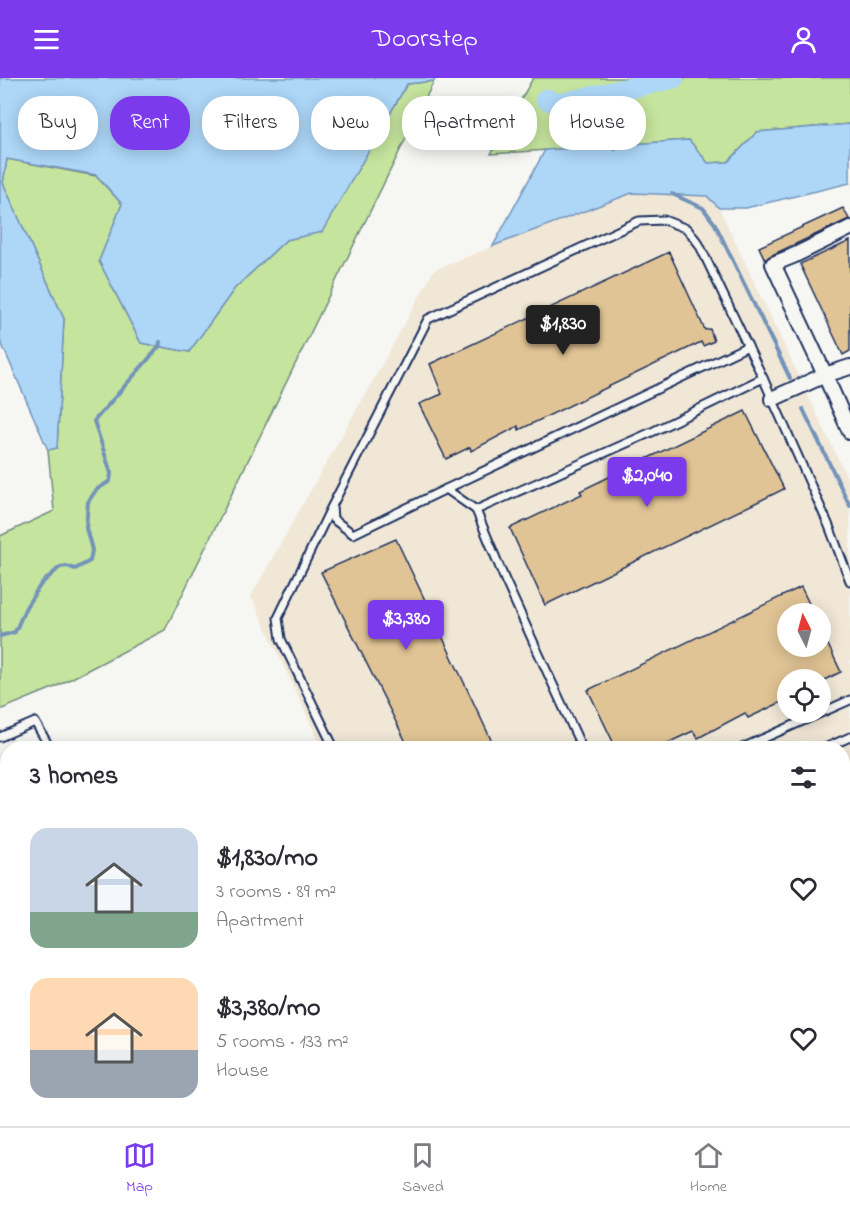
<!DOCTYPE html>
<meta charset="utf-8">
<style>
body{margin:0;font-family:"Indie Flower",sans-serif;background:#f7f7f7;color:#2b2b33;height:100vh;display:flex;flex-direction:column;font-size:22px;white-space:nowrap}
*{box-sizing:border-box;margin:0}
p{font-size:20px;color:#7c7c81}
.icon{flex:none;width:33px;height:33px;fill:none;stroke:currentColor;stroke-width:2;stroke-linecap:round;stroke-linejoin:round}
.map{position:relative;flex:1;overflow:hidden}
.details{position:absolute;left:0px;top:663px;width:850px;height:386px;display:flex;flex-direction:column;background:#fff;border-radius:24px 24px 0 0;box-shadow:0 3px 15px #0003}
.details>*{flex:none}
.hud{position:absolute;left:18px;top:18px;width:814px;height:54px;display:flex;gap:12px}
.needle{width:39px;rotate:354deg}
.fabs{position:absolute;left:777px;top:525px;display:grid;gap:12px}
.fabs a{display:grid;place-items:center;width:54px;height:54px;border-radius:50%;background:#fff;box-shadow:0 3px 15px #0003;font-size:30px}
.price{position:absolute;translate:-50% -51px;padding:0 14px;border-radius:6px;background:#7c3aed;color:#fff;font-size:20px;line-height:39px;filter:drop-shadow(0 2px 3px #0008)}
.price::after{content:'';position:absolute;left:50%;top:36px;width:18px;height:14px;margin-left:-9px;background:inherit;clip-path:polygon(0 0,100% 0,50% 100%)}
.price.active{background:#222;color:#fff}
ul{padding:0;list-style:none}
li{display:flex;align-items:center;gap:18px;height:150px;padding:0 30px}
li span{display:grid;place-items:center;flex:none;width:168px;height:120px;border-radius:18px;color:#555}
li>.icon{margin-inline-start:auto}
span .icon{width:72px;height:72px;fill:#fffc;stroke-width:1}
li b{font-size:26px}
h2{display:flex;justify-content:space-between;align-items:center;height:72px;padding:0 30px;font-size:26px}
.tag{padding:0 21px;border-radius:24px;background:#fff;box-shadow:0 3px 15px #0003;font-size:21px;line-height:54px}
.tag.active{background:#7c3aed;color:#fff}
header{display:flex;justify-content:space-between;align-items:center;height:78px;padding:0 30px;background:#7c3aed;color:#fff;font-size:27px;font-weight:600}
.tab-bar{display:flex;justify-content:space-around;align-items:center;height:84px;border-top:2px solid #e1e1e2;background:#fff;font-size:16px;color:#7c7c81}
.tab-bar a{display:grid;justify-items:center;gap:3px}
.tab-bar .active{color:#7c3aed}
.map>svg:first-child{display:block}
.built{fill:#f0e7d6;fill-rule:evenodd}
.green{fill:#c5e49d;stroke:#708a7e;stroke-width:1.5}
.water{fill:#add6f7;stroke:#7393ba;stroke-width:1.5}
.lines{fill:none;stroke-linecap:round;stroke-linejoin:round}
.stream{stroke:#7393ba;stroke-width:4}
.river{stroke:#add6f7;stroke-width:21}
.building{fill:#e1c495;stroke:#1b2f5e;stroke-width:1.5}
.lane-casing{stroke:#1b2f5e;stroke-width:11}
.street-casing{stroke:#1b2f5e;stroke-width:18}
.secondary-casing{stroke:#1b2f5e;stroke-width:24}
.lane{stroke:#f6f6f2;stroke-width:7}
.street{stroke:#f6f6f2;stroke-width:14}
.secondary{stroke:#f6f6f2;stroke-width:20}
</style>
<header><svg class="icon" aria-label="menu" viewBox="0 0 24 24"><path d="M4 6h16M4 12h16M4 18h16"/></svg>Doorstep<svg class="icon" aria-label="person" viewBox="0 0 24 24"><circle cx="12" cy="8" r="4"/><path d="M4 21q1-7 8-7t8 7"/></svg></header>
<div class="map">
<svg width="850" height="1048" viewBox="0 0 850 1048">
<rect width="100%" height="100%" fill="#f6f6f2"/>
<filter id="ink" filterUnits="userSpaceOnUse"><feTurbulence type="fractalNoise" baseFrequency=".0167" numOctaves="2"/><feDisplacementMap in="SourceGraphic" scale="12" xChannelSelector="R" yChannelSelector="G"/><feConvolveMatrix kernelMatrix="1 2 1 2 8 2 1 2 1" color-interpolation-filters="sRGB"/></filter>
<g filter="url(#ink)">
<!-- built -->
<g class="built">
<path d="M 632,115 L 707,118 L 719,130 L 850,406 L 850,706 L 843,710 L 843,670 L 322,670 L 251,518 L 392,269 L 434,192 L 557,143 ZM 788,536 L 820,536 L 820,568 L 788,568 ZM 788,602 L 820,602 L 820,634 L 788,634 Z"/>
<polygon points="318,1041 488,1041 491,1048 303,1048"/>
</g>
<!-- green -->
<g class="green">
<polygon points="533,0 850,0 850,46 757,54 728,84 708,85 689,62 491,76"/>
<polygon points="434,3 165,552 53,610 0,632 0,458 54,433 48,372 57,370 64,241 3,105 7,81 96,98 122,126 99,183 141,265 189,274 235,210 286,162 322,153 407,6"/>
</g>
<!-- water -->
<g class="water">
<polygon points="0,0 436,0 434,3 407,6 322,154 286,162 235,210 189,274 141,265 99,183 122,126 96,97 7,81 3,105 64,241 57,370 48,372 0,262"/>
<polygon points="850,46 850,105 746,130 719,130 707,118 632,115 493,168 545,72 689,62 708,85 728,84 757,54"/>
<polygon points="6,1009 7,1010 8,1041 44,1041 50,1048 0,1048 0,1014"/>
</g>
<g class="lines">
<!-- stream -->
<g class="stream">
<polyline points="615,71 620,13"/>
<polyline points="672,116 703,130 715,146 790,300"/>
<polyline points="803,331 850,428"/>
<polyline points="0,558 15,554 26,529 41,506 60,489 67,488 75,491 90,483 92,472 86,450 88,424 96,412 110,403 111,395 94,343 159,269 160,264"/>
<polyline points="843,697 850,693"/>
<polyline points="695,1041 696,1043 727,1048"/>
</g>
<!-- river -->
<polyline class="river" points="546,21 558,26 674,0"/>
</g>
<!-- building -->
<g class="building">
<polygon points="843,130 849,141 770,178 765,182 759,169"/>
<polygon points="850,163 850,273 843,277 800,186"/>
<polygon points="669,174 705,252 710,251 714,263 703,268 701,264 519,352 518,348 471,373 470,369 446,381 419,326 442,316 430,286"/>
<polygon points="745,333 784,411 545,527 510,450 582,416 580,413"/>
<polygon points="396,461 495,670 409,670 321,494"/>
<polygon points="801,509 814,536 788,536 788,568 820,568 820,550 841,594 820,604 820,602 788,602 788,621 748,640 745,635 698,660 693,653 657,670 616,670 588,612"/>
</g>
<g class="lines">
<!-- lane casing -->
<g class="lane-casing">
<g id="lane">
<polyline points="446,411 748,268"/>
<polyline points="331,430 278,540 281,561 334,670"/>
<polyline points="476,432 446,411 353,456 333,441 332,428 428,241 639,143 664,142 687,151 699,166 763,300"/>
<polyline points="0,659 35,644 50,670"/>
<polyline points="582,670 505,502 476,432 654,353 763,300 829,448 850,503"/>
<polyline points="742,670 850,622"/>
<polyline points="825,670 850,659"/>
<polyline points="0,708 5,720 5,731 0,735"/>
<polyline points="523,1041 526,1048"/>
<polyline points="570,1048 573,1041"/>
</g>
</g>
<!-- street casing -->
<g class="street-casing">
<g id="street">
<polyline points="850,150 793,178 773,186 825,297 850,289"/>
<polyline points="772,321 825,297 850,354"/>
</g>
</g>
<!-- secondary casing -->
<g class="secondary-casing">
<g id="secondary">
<polyline points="843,736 850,732"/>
<polyline points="843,761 850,758"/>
<polyline points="0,959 8,962"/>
<polyline points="98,1041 102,1048"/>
<polyline points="184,1048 198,1041"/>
<polyline points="235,1048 250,1041"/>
</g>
</g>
<!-- lane -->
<use href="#lane" class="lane"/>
<!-- street -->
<use href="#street" class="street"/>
<!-- secondary -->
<use href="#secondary" class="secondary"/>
</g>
</g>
</svg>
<div class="fabs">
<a><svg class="needle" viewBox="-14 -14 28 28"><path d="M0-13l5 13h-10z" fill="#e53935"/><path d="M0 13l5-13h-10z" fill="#7c7c81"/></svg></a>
<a><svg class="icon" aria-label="locate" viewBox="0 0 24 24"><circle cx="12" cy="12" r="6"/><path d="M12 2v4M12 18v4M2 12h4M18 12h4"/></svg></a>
</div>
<b class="price active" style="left:563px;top:278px">$1,830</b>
<b class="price" style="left:647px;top:430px">$2,040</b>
<b class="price" style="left:406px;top:573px">$3,380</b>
<div class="hud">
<a class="tag">Buy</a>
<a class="tag active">Rent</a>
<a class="tag">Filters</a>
<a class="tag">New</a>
<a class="tag">Apartment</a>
<a class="tag">House</a>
</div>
<section class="details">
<h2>3 homes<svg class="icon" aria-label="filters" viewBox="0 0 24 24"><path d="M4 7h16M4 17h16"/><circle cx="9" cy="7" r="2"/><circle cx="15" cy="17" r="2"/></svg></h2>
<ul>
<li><span style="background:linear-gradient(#c9d6e8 70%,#7fa58c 0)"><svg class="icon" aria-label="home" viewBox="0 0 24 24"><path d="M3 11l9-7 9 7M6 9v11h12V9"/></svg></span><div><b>$1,830/mo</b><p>3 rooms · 89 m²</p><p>Apartment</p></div><svg class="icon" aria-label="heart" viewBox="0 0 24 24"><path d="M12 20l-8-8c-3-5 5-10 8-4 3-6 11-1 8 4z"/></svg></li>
<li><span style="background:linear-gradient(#ffd9b3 60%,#9aa5b1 0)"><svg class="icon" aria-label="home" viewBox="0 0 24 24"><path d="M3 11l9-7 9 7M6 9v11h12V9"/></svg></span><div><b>$3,380/mo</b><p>5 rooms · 133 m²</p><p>House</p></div><svg class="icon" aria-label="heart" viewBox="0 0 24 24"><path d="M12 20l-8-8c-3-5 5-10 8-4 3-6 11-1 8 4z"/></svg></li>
</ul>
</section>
</div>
<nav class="tab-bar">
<a class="active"><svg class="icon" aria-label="map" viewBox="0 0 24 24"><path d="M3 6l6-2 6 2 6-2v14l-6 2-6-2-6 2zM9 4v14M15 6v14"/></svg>Map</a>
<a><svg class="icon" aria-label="saved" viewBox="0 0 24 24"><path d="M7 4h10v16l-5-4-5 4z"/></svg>Saved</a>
<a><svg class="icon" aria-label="home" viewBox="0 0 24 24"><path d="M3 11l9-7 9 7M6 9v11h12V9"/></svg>Home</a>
</nav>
